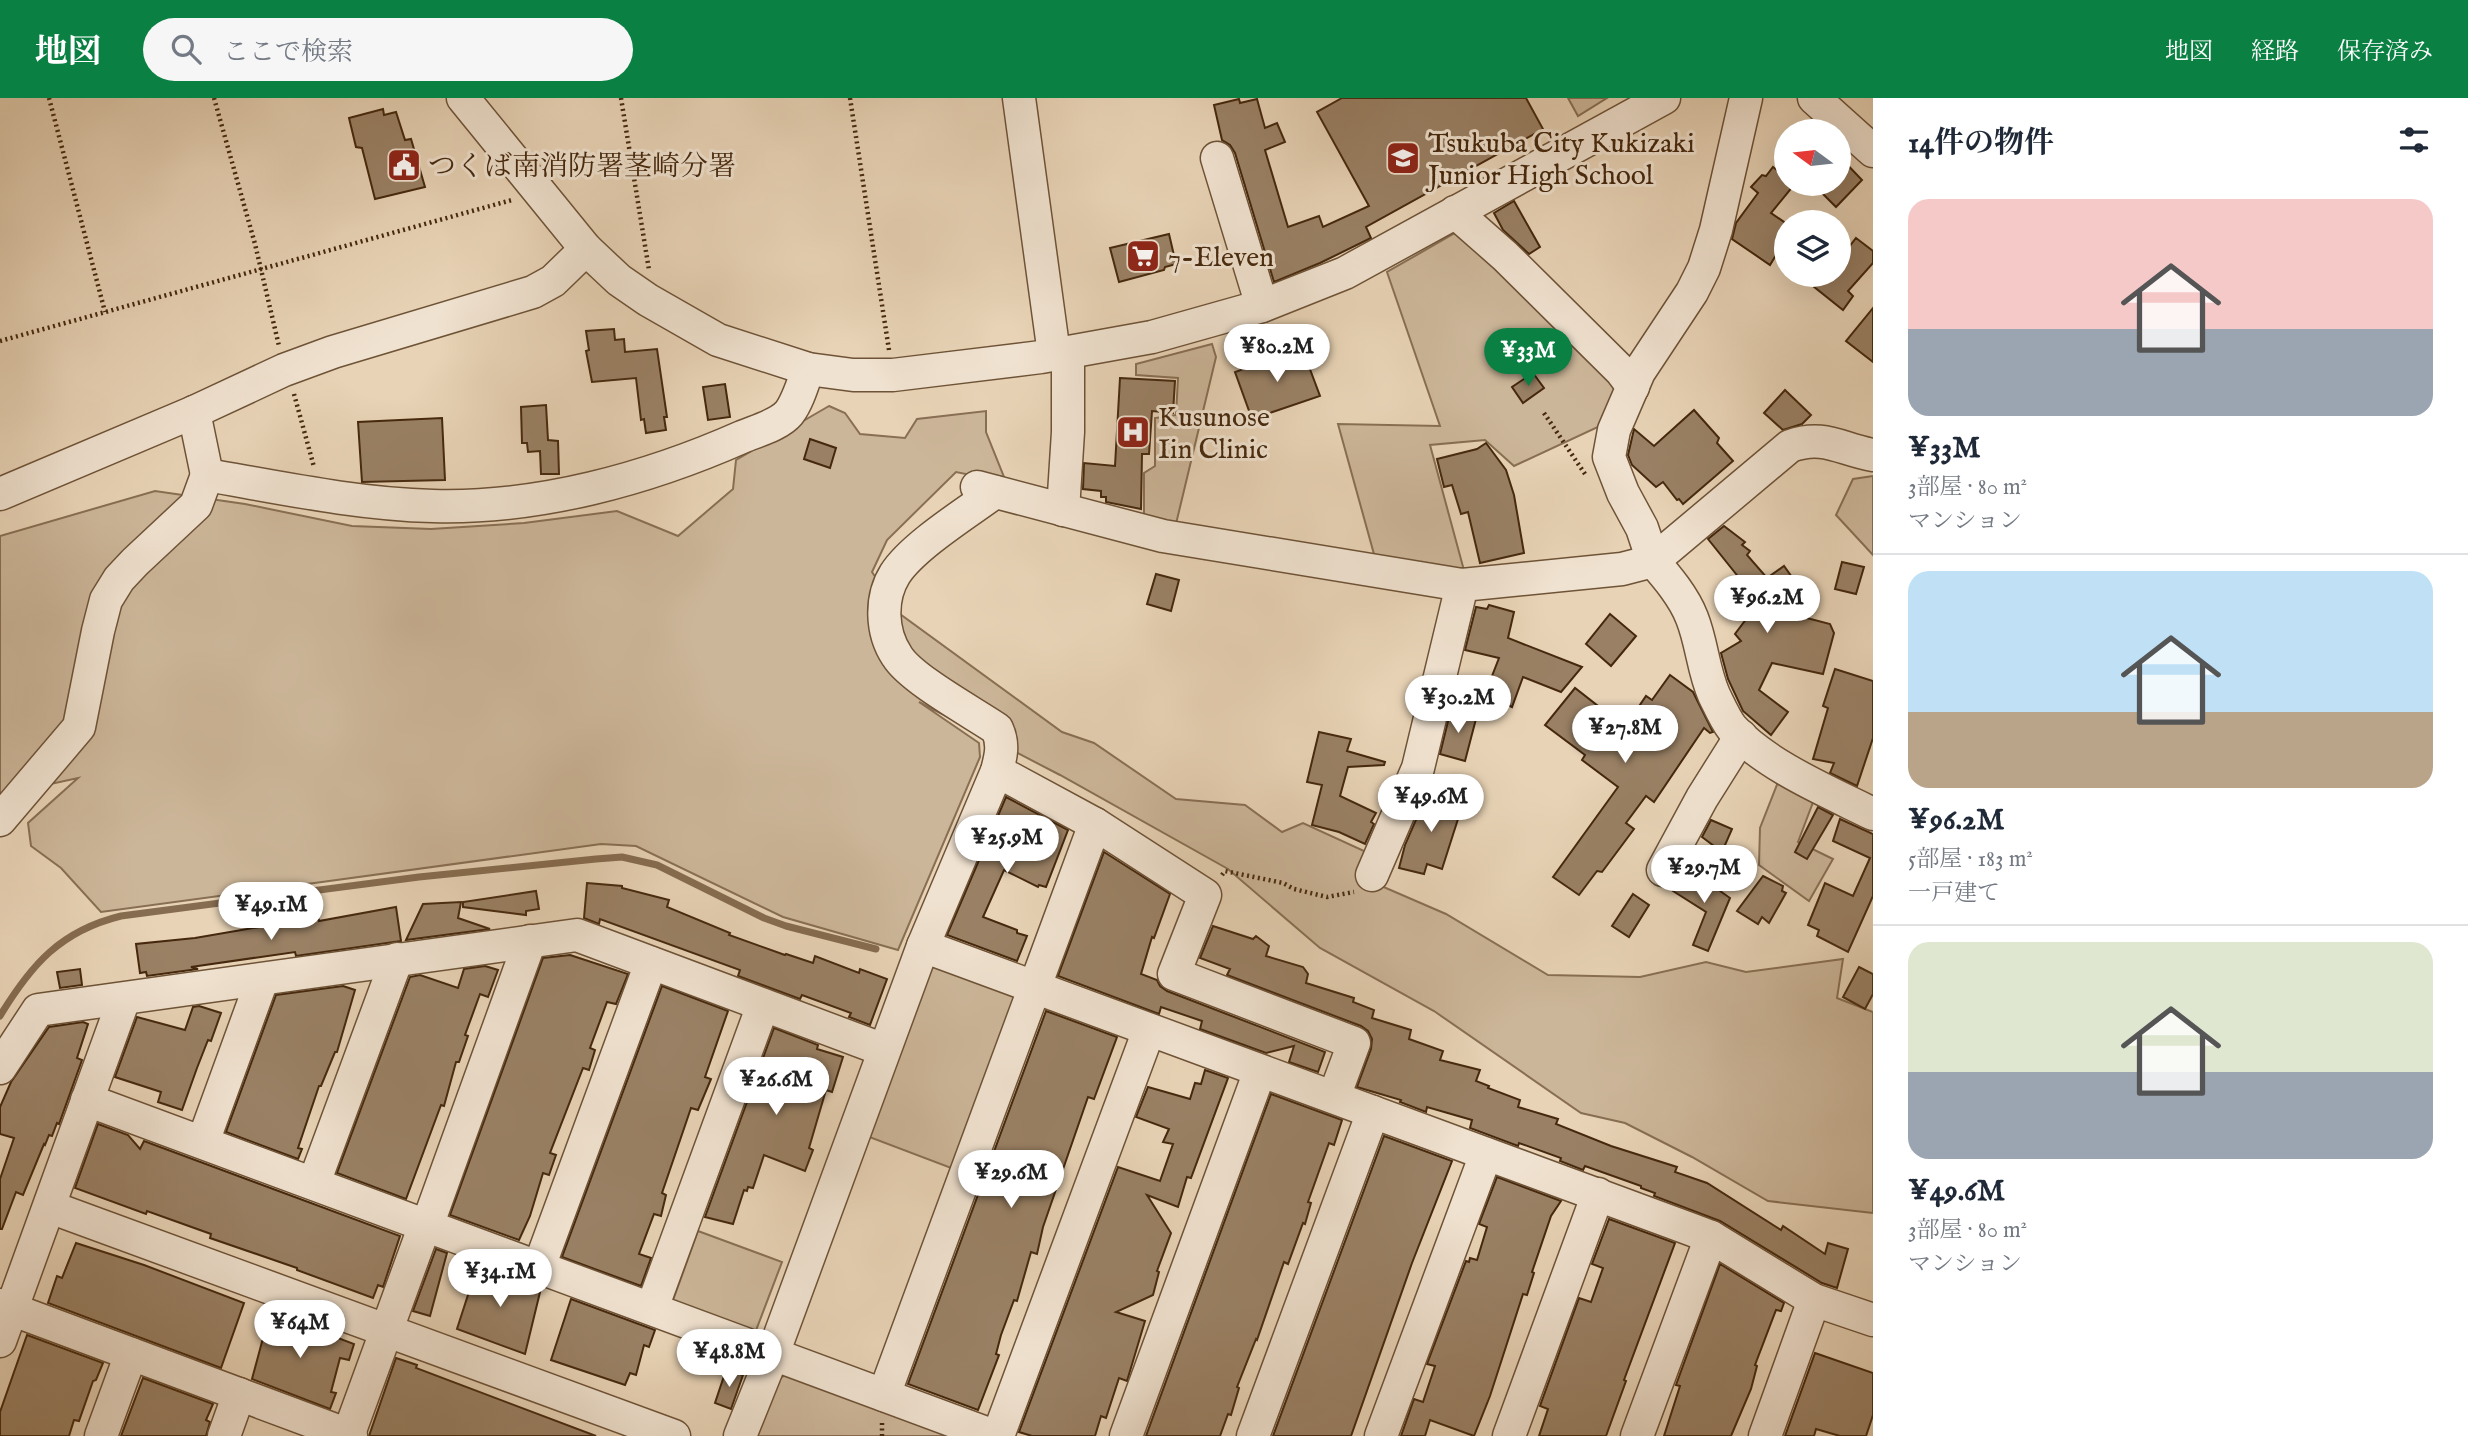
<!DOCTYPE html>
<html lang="ja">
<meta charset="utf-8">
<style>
body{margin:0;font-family:"IM FELL English","Noto Serif JP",serif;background:#f6f6f7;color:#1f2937;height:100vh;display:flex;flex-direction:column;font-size:26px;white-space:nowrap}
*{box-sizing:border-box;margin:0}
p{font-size:23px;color:#747a83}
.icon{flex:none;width:38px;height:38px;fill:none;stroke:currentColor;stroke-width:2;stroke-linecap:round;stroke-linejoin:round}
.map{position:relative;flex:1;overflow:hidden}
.details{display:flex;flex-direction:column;background:#fff;width:595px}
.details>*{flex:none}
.needle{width:46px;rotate:285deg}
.controls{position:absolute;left:1774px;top:21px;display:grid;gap:14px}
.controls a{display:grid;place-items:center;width:77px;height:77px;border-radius:50%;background:#fff;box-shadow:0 7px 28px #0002;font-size:35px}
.price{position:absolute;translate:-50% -60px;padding:0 16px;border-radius:24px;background:#fff;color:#222;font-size:23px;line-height:46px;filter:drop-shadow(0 2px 4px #0008)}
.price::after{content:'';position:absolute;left:50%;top:42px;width:21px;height:16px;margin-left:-10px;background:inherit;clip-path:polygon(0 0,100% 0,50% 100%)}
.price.current{background:#0b8043;color:#fff}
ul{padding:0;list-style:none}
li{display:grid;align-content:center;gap:14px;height:371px;padding:0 35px}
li+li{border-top:2px solid #e0e1e3}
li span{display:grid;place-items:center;height:217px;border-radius:21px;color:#555}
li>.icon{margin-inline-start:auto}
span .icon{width:126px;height:126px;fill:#fffc;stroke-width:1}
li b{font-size:30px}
h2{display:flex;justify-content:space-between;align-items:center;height:84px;padding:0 35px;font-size:30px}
header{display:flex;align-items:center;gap:42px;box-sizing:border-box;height:98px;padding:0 35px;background:#0b8043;color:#fff}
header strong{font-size:33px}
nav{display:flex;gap:38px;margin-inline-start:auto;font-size:24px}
.search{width:490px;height:63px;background:#f6f6f7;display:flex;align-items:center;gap:18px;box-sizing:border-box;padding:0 24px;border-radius:38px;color:#747a83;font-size:26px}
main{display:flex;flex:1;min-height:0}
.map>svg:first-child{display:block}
.green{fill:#ccb699;stroke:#886f53;stroke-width:2}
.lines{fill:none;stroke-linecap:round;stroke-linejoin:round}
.stream{stroke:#866c50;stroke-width:7}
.building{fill:#9a8165;stroke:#45280d;stroke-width:2}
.minor-casing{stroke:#6e5337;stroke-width:35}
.path{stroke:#45280d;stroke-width:4.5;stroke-dasharray:2 3.5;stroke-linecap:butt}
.minor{stroke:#f0e2d0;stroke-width:32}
.labels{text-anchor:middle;stroke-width:6;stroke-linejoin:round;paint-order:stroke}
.poi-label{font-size:28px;fill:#45280d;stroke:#f0e2d0;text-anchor:start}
</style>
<header>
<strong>地図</strong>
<div class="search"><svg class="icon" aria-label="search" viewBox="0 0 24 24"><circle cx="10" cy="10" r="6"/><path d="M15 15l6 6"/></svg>ここで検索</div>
<nav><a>地図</a><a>経路</a><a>保存済み</a></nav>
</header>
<main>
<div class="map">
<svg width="1873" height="1338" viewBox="0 0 1873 1338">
<rect width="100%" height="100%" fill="#e8d3b6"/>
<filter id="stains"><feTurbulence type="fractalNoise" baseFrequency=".00286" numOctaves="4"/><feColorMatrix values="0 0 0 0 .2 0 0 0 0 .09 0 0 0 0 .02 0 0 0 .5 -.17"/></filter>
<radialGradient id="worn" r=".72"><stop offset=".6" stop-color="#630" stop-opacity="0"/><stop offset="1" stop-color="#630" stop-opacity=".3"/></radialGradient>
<!-- green -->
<g class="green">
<polygon points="1568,0 1607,0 1578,18"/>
<polygon points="1462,131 1620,286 1600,328 1514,368 1485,342 1430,347 1465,476 1377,467 1338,326 1440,328 1387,174"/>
<polygon points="1212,246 1216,259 1175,430 1144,422 1144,375 1155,368 1155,320 1176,317 1178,280 1136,277 1136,266"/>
<polygon points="829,308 845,315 860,336 905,340 917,321 986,313 986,334 1006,384 956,374 887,442 872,474 900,516 1062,634 1094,645 1176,701 1245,707 1282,734 1303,725 1375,758 1365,781 1446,816 1548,877 1640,879 1706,864 1746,874 1843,861 1837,900 1873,914 1873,1115 1768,1103 1692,1059 1625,1025 1581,1015 1434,913 1320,850 1228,771 1060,677 919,604 979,645 980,659 898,852 783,819 636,748 601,746 101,814 61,770 31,748 28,725 78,680 0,697 0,438 155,393 245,406 352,428 431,431 524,425 617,413 678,438 733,391 736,362"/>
<polygon points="1873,378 1873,457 1836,417 1853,381"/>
<polygon points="1780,679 1815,699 1798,744 1833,761 1809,803 1759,767 1760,730"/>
<polygon points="937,863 1017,894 959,1073 864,1037 928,867"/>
<polygon points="698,1133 782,1164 755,1235 672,1205"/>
<polygon points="789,1276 959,1338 758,1338 758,1328 776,1281"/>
</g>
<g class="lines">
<!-- stream -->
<path class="stream" d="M 0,918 C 31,867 60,833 121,818 L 419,779 L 596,761 L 622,759 L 657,767 L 764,820 L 786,828 L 876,851"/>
</g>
<!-- building -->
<g class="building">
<polygon points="1342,0 1526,0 1543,31 1366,129 1371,140 1320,165 1274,184 1235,55 1230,47 1222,42 1214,7 1239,1 1240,5 1257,1 1265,30 1277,25 1285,44 1265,52 1288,129 1319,118 1323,129 1369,108 1317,14"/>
<polygon points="383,11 384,17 396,14 405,42 411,41 425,89 375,101 362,50 356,49 349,20"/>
<polygon points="1839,58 1862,82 1836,109 1813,86 1839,86"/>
<polygon points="1773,69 1787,80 1787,86 1794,87 1771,115 1787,126 1777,139 1784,144 1770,167 1732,141 1736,125 1758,95 1751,89 1762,77 1766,78"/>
<polygon points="1514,103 1540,149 1529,156 1503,132 1494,115"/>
<polygon points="1169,136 1176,166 1165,169 1164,172 1119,184 1110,150"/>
<polygon points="1856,140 1873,153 1873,165 1848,193 1853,198 1843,212 1813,188 1822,177 1839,177 1839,162"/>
<polygon points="1873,210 1873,264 1846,243"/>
<polygon points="614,231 615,242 624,241 625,254 657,251 667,319 664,319 666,332 646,335 644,321 641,322 636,280 592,284 586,253 589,252 586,233"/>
<polygon points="1302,250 1320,298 1252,321 1235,274"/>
<polygon points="1533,275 1544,290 1523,305 1512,289"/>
<polygon points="1120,280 1175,283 1173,315 1152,313 1149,356 1142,356 1141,411 1106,404 1106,399 1101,399 1101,393 1083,391 1084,365 1115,368"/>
<polygon points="725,286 730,319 708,322 703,289"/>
<polygon points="1785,292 1811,317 1802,326 1783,332 1764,315"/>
<polygon points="546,307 548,342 558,343 559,376 541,376 540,353 528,354 527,345 522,345 521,309"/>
<polygon points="1694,312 1719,340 1717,345 1733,363 1683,406 1679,401 1677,402 1663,384 1656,389 1632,367 1628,357 1634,331 1654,348"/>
<polygon points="442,320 445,382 362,384 358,324"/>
<polygon points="810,341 836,350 830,370 804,361"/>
<polygon points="1486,345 1506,372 1514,397 1524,455 1480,465 1468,414 1461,416 1452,387 1444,389 1437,361 1477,351"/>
<polygon points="1724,428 1745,444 1742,447 1750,453 1747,457 1767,480 1784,468 1794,482 1774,496 1788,515 1830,526 1834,535 1823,576 1772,565 1759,592 1788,614 1771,637 1743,613 1728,581 1721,555 1741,543 1735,536 1750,516 1737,498 1748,491 1708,441"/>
<polygon points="1842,464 1864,469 1856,496 1835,491"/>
<polygon points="1156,476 1179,482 1171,513 1147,506"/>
<polygon points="1489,507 1514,514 1508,540 1582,569 1561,594 1523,579 1512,609 1485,596 1499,560 1465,552 1476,509 1487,511"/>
<polygon points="1610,516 1636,538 1611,568 1586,546"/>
<polygon points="1835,571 1873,583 1873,640 1857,688 1830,675 1834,665 1813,661 1828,610 1823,608"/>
<polygon points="1670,577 1693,594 1713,634 1710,635 1704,630 1654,704 1646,698 1626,725 1634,731 1602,774 1597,773 1579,797 1553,779 1618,689 1582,662 1585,657 1545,627 1575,590 1625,629 1646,598 1652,602"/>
<polygon points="1451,611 1477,617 1465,663 1440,656"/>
<polygon points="1319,634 1351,641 1347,653 1385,664 1384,667 1348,669 1340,698 1376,715 1371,724 1374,726 1365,746 1339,734 1312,727 1322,687 1307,684"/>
<polygon points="1428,694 1458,699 1453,720 1458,721 1442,771 1427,766 1424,776 1399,770 1405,747"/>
<polygon points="1006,699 1068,732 1046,789 1039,787 1038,789 1004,772 983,819 1017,832 1017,835 1027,838 1017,863 947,837"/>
<polygon points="1818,709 1833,717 1807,761 1795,754"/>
<polygon points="1840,721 1873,736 1873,798 1848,854 1817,838 1819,832 1808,827 1825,785 1853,798 1870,760 1833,743"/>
<polygon points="1711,722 1732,731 1722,754 1702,739"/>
<polygon points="1104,754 1170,796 1154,840 1152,839 1141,876 1157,882 1160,888 1167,893 1325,954 1318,974 1289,964 1294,948 1266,955 1200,931 1202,923 1161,909 1159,916 1058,878"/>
<polygon points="1688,770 1730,800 1708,853 1693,847 1706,814 1673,793"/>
<polygon points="1763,778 1783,788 1782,793 1786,795 1769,825 1762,819 1758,826 1737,813"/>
<polygon points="587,785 622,788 622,790 669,802 667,809 730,835 729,837 785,857 786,856 813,865 815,858 859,875 860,871 887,881 870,927 849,919 851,915 802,897 800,901 738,878 740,872 600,821 599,826 584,820"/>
<polygon points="536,793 539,811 526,813 526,817 463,809 463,804"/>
<polygon points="1633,796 1649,807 1629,839 1612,828"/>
<polygon points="461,804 458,820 490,831 406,842 423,806"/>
<polygon points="396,809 401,843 296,858 295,854 191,869 198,871 147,878 146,874 140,875 136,846 195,840 318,819 319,823"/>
<polygon points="1213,828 1253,841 1256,838 1269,848 1266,858 1303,869 1308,876 1306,885 1354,900 1353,904 1374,912 1372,920 1411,932 1409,941 1443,953 1440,962 1480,972 1476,983 1489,988 1488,990 1520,1002 1518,1009 1558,1021 1556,1026 1611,1048 1677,1069 1675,1074 1707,1085 1781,1132 1783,1128 1825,1156 1828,1145 1848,1151 1837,1190 1822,1185 1720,1123 1654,1098 1655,1095 1641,1090 1641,1088 1585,1068 1583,1072 1560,1063 1561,1060 1519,1045 1518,1048 1470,1030 1472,1022 1427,1009 1426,1014 1400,1004 1401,1002 1357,989 1371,951 1372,941 1368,933 1361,928 1227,877 1230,871 1200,860"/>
<polygon points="570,857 628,876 616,906 607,904 590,950 595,952 589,972 583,970 550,1055 556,1057 549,1077 543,1075 530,1118 519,1142 450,1117 543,860"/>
<polygon points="485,868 498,872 488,899 480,896 465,937 468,938 459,964 456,964 444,1008 441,1007 406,1101 337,1075 410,879 420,877 458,890 464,871"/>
<polygon points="1859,869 1873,876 1873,896 1865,911 1843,899"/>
<polygon points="80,871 82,887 60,890 57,874"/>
<polygon points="343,888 355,892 337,954 335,954 321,988 319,988 298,1050 302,1051 298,1061 226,1034 276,897"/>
<polygon points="662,888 728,913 705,979 711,981 698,1012 691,1010 662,1095 666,1097 661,1118 654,1116 639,1156 651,1160 641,1188 562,1159"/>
<polygon points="199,908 221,915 211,943 208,942 197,970 182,1012 158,1004 161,994 115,979 137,919 185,932 193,909"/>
<polygon points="1046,913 1117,939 1094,1001 1088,999 1043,1129 1037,1156 1031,1154 1017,1203 1014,1202 1001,1237 996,1256 999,1257 978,1312 908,1286"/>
<polygon points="83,924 88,926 77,960 82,962 59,1026 57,1025 52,1038 49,1037 45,1047 44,1046 23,1097 16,1094 2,1131 0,1131 0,1081 14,1040 0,1036 0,1009 11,984 49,929"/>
<polygon points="774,930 818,947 817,951 843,959 832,994 826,992 809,1050 813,1052 805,1073 764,1057 753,1090 748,1089 747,1093 744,1092 733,1126 705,1119"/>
<polygon points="1205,972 1228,980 1191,1080 1187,1079 1178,1109 1147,1097 1171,1135 1157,1173 1159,1174 1153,1197 1116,1214 1145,1223 1127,1283 1119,1280 1106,1320 1101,1318 1095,1338 1032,1338 1019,1334 1118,1069 1160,1083 1173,1046 1163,1044 1169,1031 1136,1019 1148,989 1190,1001 1195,985 1201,986"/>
<polygon points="1271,996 1342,1022 1334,1047 1329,1045 1308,1104 1311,1105 1305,1126 1303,1125 1288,1166 1284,1164 1257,1242 1256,1241 1237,1289 1239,1290 1231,1317 1228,1316 1220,1338 1146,1338"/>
<polygon points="98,1026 128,1037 140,1051 144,1043 400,1138 383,1189 378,1187 373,1200 297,1172 297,1170 210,1140 211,1136 147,1113 146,1116 75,1090"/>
<polygon points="1384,1038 1452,1063 1412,1165 1351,1338 1273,1338"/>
<polygon points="1497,1079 1561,1103 1551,1118 1532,1174 1534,1175 1527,1197 1523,1196 1490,1298 1474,1338 1430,1322 1425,1338 1401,1338 1414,1301 1423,1304 1435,1268 1427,1266 1466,1163 1469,1164 1470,1160 1477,1162 1487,1129 1479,1126"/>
<polygon points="1609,1121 1675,1145 1624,1282 1626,1283 1606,1338 1539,1338 1548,1311 1540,1308 1579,1200 1591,1204 1603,1170 1592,1166"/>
<polygon points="76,1145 144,1167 244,1205 221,1270 48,1205 57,1178 62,1180"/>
<polygon points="436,1151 447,1155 430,1218 413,1213"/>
<polygon points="478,1166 541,1190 525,1256 457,1231"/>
<polygon points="1720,1166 1784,1205 1781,1213 1776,1212 1755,1267 1757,1268 1751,1291 1731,1338 1664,1338 1680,1288 1676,1287"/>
<polygon points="571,1201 655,1232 649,1249 644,1247 636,1277 630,1275 625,1287 551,1262"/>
<polygon points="270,1214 354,1246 349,1262 340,1260 331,1294 336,1295 330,1311 252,1281"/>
<polygon points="27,1237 103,1265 96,1282 93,1283 79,1323 74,1322 69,1338 0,1338 0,1314"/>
<polygon points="1815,1255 1873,1275 1873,1317 1866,1338 1840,1338 1816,1331 1814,1338 1785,1338"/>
<polygon points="396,1260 417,1267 416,1270 596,1338 369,1338"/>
<polygon points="726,1272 743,1277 731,1311 715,1305"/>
<polygon points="143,1280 213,1306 206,1322 210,1324 206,1338 121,1338"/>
</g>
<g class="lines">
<!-- minor casing -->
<g class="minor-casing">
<g id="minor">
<polyline points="463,0 586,151 619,182 648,202 718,242 808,271 853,277 893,277 1041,259 1152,239 1262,208 1345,175 1664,0"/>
<polyline points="1019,0 1054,256"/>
<path d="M 1746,0 L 1716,132 L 1704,170 L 1692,194 L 1639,274 L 1614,332 L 1609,359 L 1623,395 L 1642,430 L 1653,463 L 1790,348 C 1824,336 1840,351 1873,357"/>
<polyline points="1814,0 1873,53"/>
<polyline points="1217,60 1262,208"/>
<polyline points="1455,114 1505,158 1621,273 1633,289"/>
<path d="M 194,314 L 207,377 C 282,390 357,406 433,408 C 538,411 647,381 742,339 C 756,333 779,327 789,315 C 798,303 803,285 808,271"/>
<path d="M 977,389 L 1163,438 L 1462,487 L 1622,471 L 1653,463 C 1667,479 1684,499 1692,520 C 1702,545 1703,572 1714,597 C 1719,607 1725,621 1732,630 C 1765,667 1829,694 1873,716"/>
<polyline points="0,396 194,314 284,272 333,254 533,194 553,183 586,151"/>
<polyline points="1063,412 1068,334 1068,254"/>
<polyline points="997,673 1095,726 1205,797 1174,876 1354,945 1334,999"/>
<polyline points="0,722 79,629 98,533 106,502 119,481 135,464 196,407 207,377"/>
<polyline points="1663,772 1702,700 1741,638"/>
<polyline points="1372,777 1418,670 1462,487"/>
<polyline points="923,848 1690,1131 1711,1139 1814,1202 1873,1222"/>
<polyline points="0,970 38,912 577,837 884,952"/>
<polyline points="87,1002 994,1338"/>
<polyline points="203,1044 262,882"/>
<polyline points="314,1085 397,861"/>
<polyline points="50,1109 674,1338"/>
<polyline points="427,1128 530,843"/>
<polyline points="539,1169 651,865"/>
<polyline points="0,1207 351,1338"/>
<polyline points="652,1210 763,907"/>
<polyline points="0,1243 124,901"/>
<polyline points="884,1297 1095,726"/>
<polyline points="101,1338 131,1256"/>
<polyline points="224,1338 239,1296"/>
<polyline points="348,1338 425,1127"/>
<path d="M 740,1338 L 773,1256 L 923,848 L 997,673 C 1001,658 1004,646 997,631 C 972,614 911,581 897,558 C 881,534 880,500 895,476 C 913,448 968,414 995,394"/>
<polyline points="998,1338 1149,932"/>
<polyline points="1126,1338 1260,973"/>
<polyline points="1253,1338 1373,1014"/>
<polyline points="1381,1338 1486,1056"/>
<polyline points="1509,1338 1598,1096"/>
<polyline points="1637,1338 1711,1139"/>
<polyline points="1765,1338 1814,1202"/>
</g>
</g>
<!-- path -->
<g class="path">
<polyline points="49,0 105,214"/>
<polyline points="214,0 255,146 279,248"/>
<polyline points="621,0 649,172"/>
<polyline points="850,0 889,252"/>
<polyline points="0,243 512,102"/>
<polyline points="294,296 314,369"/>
<polyline points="1544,315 1585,376"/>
<polyline points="1222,777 1225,773 1283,785 1294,791 1327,799 1354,794"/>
<polyline points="882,1338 882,1324"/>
</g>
<!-- minor -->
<use href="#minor" class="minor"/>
</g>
<!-- icons -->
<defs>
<g id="school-square" transform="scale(1.75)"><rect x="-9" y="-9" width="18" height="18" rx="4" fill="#8f2418" stroke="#f0e2d0"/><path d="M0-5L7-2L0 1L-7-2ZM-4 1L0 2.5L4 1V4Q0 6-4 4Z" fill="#fff"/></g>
<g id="civic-square" transform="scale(1.75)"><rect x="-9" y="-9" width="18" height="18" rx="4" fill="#8f2418" stroke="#f0e2d0"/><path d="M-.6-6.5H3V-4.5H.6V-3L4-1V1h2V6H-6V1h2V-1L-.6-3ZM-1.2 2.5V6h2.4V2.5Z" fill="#fff"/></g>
<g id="supermarket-square" transform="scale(1.75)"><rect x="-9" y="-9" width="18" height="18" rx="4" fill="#8f2418" stroke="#f0e2d0"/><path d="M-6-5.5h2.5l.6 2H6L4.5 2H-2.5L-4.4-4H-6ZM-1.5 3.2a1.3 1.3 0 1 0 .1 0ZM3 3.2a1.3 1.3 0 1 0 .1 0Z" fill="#fff"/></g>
<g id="hospital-square" transform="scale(1.75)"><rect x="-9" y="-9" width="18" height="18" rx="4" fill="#8f2418" stroke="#f0e2d0"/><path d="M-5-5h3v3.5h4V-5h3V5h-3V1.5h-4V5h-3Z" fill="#fff"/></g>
</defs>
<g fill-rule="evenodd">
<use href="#school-square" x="1403" y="60"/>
<use href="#civic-square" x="404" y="67"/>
<use href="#supermarket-square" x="1143" y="158"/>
<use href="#hospital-square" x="1133" y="334"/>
</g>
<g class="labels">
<!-- poi labels -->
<g class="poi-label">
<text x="1428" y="54">Tsukuba City Kukizaki<tspan x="1428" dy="32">Junior High School</tspan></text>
<text x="428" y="77">つくば南消防署茎崎分署</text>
<text x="1168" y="168">7-Eleven</text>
<text x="1158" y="328">Kusunose<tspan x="1158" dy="32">Iin Clinic</tspan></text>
</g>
</g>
<rect width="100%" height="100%" filter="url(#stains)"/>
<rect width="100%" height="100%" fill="url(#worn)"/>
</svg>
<div class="controls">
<a><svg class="needle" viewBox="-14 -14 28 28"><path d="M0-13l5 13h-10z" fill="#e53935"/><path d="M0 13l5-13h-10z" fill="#747a83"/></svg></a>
<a><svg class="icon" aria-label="layers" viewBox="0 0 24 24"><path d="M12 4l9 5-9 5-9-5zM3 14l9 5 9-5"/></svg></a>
</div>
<b class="price" style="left:1277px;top:286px">¥80.2M</b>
<b class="price current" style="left:1528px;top:290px">¥33M</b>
<b class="price" style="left:1767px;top:537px">¥96.2M</b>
<b class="price" style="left:1458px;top:637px">¥30.2M</b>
<b class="price" style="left:1625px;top:667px">¥27.8M</b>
<b class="price" style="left:1431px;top:736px">¥49.6M</b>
<b class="price" style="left:1007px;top:777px">¥25.9M</b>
<b class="price" style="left:1704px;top:807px">¥29.7M</b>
<b class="price" style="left:271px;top:844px">¥49.1M</b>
<b class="price" style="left:776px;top:1019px">¥26.6M</b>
<b class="price" style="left:1011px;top:1112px">¥29.6M</b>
<b class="price" style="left:500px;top:1211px">¥34.1M</b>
<b class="price" style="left:300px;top:1262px">¥64M</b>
<b class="price" style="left:729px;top:1291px">¥48.8M</b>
</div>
<section class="details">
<h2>14件の物件<svg class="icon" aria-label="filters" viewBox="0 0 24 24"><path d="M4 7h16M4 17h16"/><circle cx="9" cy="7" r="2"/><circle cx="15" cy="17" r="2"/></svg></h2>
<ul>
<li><span style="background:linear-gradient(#f6c9c9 60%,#9aa5b1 0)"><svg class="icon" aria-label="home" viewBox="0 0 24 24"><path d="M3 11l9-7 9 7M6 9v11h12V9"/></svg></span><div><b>¥33M</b><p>3部屋 · 80 m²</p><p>マンション</p></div></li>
<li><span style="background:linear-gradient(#bfe0f5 65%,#b9a48a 0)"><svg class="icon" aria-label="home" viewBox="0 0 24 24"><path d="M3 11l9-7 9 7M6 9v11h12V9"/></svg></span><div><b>¥96.2M</b><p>5部屋 · 183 m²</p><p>一戸建て</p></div></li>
<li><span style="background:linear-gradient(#dfe7d0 60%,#9aa5b1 0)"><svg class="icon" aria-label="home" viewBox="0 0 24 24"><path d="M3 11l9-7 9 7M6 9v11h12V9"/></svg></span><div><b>¥49.6M</b><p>3部屋 · 80 m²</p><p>マンション</p></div></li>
</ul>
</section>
</main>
